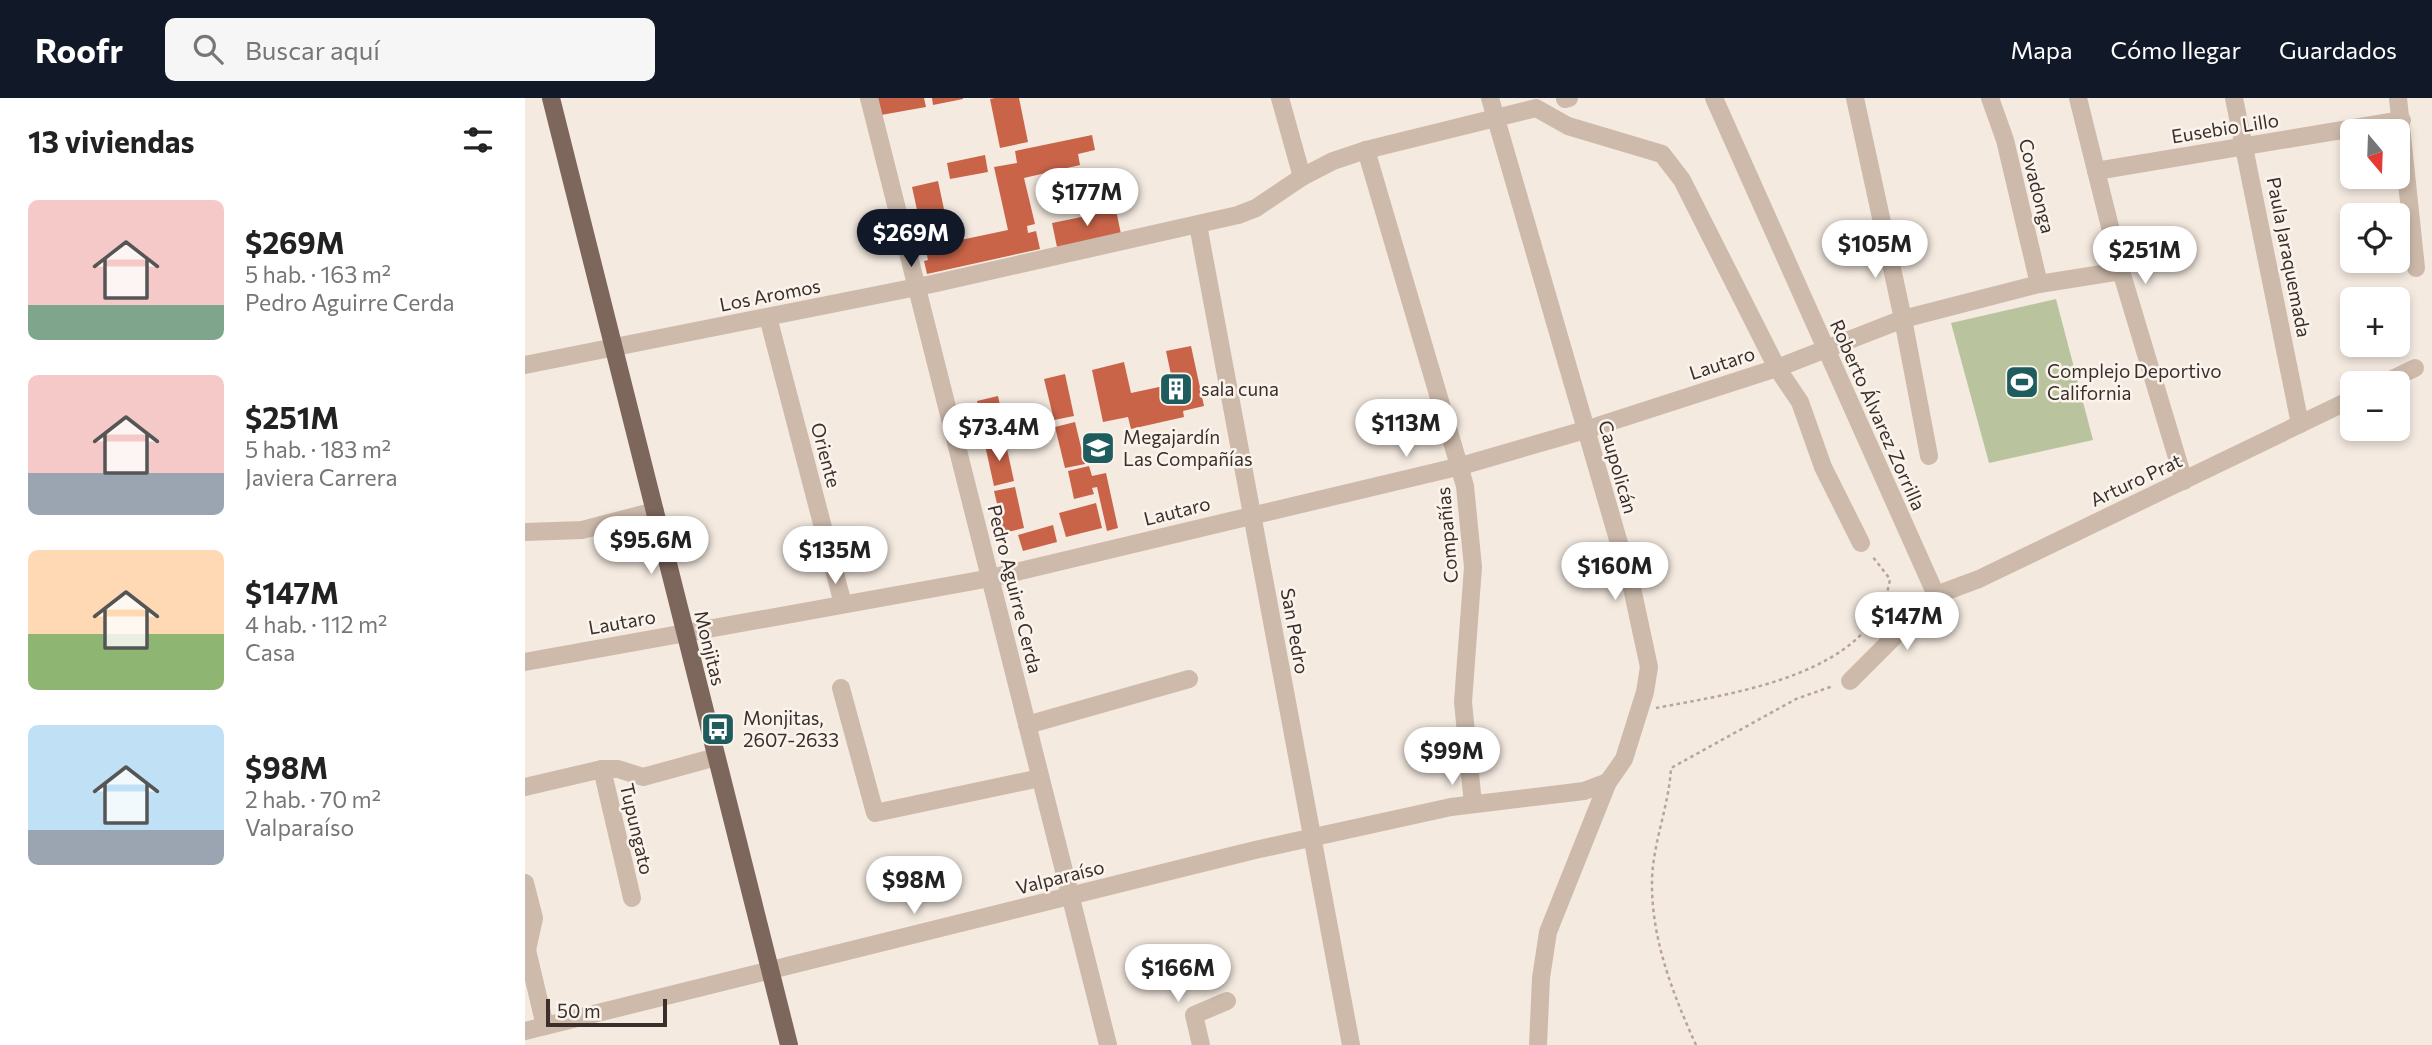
<!DOCTYPE html>
<html lang="es">
<meta charset="utf-8">
<style>
body{margin:0;font-family:Commissioner,sans-serif;background:#f6f6f6;color:#222;height:100vh;display:flex;flex-direction:column;font-size:26px;white-space:nowrap}
*{box-sizing:border-box;margin:0}
p{font-size:23px;color:#767676}
.icon{flex:none;width:38px;height:38px;fill:none;stroke:currentColor;stroke-width:2;stroke-linecap:round;stroke-linejoin:round}
.map{position:relative;flex:1;overflow:hidden}
.drawer{display:flex;flex-direction:column;background:#fff;width:525px}
.drawer>*{flex:none}
.needle{width:46px;rotate:161deg}
.buttons{position:absolute;left:1815px;top:21px;display:grid;gap:14px}
.buttons a{display:grid;place-items:center;width:70px;height:70px;border-radius:10px;background:#fff;box-shadow:0 4px 10px #0003;font-size:35px}
.scale{position:absolute;left:21px;bottom:18px;width:121px;box-sizing:border-box;padding-left:7px;border:4px solid #3b2f2b;border-top:0;font-size:19px;line-height:24px;white-space:nowrap;color:#3b2f2b;-webkit-text-stroke:5px #fbf4ed;paint-order:stroke}
.price{position:absolute;translate:-50% -60px;padding:0 16px;border-radius:24px;background:#fff;color:#222;font-size:23px;line-height:46px;filter:drop-shadow(0 2px 4px #0008)}
.price::after{content:'';position:absolute;left:50%;top:42px;width:21px;height:16px;margin-left:-10px;background:inherit;clip-path:polygon(0 0,100% 0,50% 100%)}
.price.active{background:#111827;color:#fff}
ul{padding:0;list-style:none}
li{display:flex;align-items:center;gap:21px;height:175px;padding:0 28px}
li span{display:grid;place-items:center;flex:none;width:196px;height:140px;border-radius:10px;color:#555}
li>.icon{margin-inline-start:auto}
span .icon{width:84px;height:84px;fill:#fffc;stroke-width:1}
li b{font-size:30px}
h2{display:flex;justify-content:space-between;align-items:center;height:84px;padding:0 28px;font-size:30px}
header{display:flex;align-items:center;gap:42px;box-sizing:border-box;height:98px;padding:0 35px;background:#111827;color:#fff}
header strong{font-size:33px}
nav{display:flex;gap:38px;margin-inline-start:auto;font-size:24px}
.search{width:490px;height:63px;background:#f6f6f6;display:flex;align-items:center;gap:18px;box-sizing:border-box;padding:0 24px;border-radius:10px;color:#767676;font-size:26px}
main{display:flex;flex:1;min-height:0}
.map>svg:first-child{display:block}
.green{fill:#b9c49f}
.building{fill:#c96449}
.lines{fill:none;stroke-linecap:round;stroke-linejoin:round}
.path{stroke:#b9a495;stroke-width:2.5;stroke-dasharray:3.5 3.5;stroke-linecap:butt}
.minor{stroke:#cdbaab;stroke-width:18}
.major{stroke:#7d665b;stroke-width:18}
.labels{text-anchor:middle;stroke-width:5;stroke-linejoin:round;paint-order:stroke}
.street-label{font-size:19px;fill:#3b2f2b;stroke:#fbf4ed}
.poi-label{font-size:19px;fill:#3b2f2b;stroke:#fbf4ed;text-anchor:start}
</style>
<header>
<strong>Roofr</strong>
<div class="search"><svg class="icon" aria-label="search" viewBox="0 0 24 24"><circle cx="10" cy="10" r="6"/><path d="M15 15l6 6"/></svg>Buscar aquí</div>
<nav><a>Mapa</a><a>Cómo llegar</a><a>Guardados</a></nav>
</header>
<main>
<section class="drawer">
<h2>13 viviendas<svg class="icon" aria-label="filters" viewBox="0 0 24 24"><path d="M4 7h16M4 17h16"/><circle cx="9" cy="7" r="2"/><circle cx="15" cy="17" r="2"/></svg></h2>
<ul>
<li><span style="background:linear-gradient(#f6c9c9 75%,#7fa58c 0)"><svg class="icon" aria-label="home" viewBox="0 0 24 24"><path d="M3 11l9-7 9 7M6 9v11h12V9"/></svg></span><div><b>$269M</b><p>5 hab. · 163 m²</p><p>Pedro Aguirre Cerda</p></div></li>
<li><span style="background:linear-gradient(#f6c9c9 70%,#9aa5b1 0)"><svg class="icon" aria-label="home" viewBox="0 0 24 24"><path d="M3 11l9-7 9 7M6 9v11h12V9"/></svg></span><div><b>$251M</b><p>5 hab. · 183 m²</p><p>Javiera Carrera</p></div></li>
<li><span style="background:linear-gradient(#ffd9b3 60%,#8fb573 0)"><svg class="icon" aria-label="home" viewBox="0 0 24 24"><path d="M3 11l9-7 9 7M6 9v11h12V9"/></svg></span><div><b>$147M</b><p>4 hab. · 112 m²</p><p>Casa</p></div></li>
<li><span style="background:linear-gradient(#bfe0f5 75%,#9aa5b1 0)"><svg class="icon" aria-label="home" viewBox="0 0 24 24"><path d="M3 11l9-7 9 7M6 9v11h12V9"/></svg></span><div><b>$98M</b><p>2 hab. · 70 m²</p><p>Valparaíso</p></div></li>
</ul>
</section>
<div class="map">
<svg width="1907" height="947" viewBox="0 0 1907 947">
<rect width="100%" height="100%" fill="#f4eae0"/>
<!-- green -->
<polygon class="green" points="1531,201 1568,342 1464,365 1426,225"/>
<!-- building -->
<g class="building">
<polygon points="353,0 399,0 401,9 356,17"/>
<polygon points="407,0 438,0 438,1 408,7"/>
<polygon points="470,0 494,0 503,44 475,50 465,1"/>
<polygon points="567,37 570,52 553,56 555,67 499,80 510,126 502,128 503,135 511,133 515,151 402,176 399,163 403,162 387,89 413,83 426,144 483,132 469,69 492,65 490,53"/>
<polygon points="460,57 463,74 425,81 422,65"/>
<polygon points="591,112 596,136 532,149 527,125"/>
<polygon points="666,248 679,308 658,313 659,319 606,331 603,319 578,324 567,272 599,264 606,295 648,286 641,253"/>
<polygon points="540,276 549,318 529,322 519,281"/>
<polygon points="473,298 482,340 462,344 452,303"/>
<polygon points="550,324 560,366 540,370 530,329"/>
<polygon points="480,342 489,383 469,388 460,347"/>
<polygon points="564,368 567,378 581,375 593,430 582,433 572,389 567,390 569,396 549,401 543,373"/>
<polygon points="490,389 499,430 479,435 469,393"/>
<polygon points="571,405 577,430 541,439 534,415"/>
<polygon points="528,427 532,444 498,453 493,437"/>
</g>
<g class="lines">
<!-- path -->
<g class="path">
<path d="M 1131,610 C 1209,595 1350,577 1365,481 L 1347,458"/>
<path d="M 1171,947 C 1147,894 1126,840 1127,782 C 1128,744 1144,708 1146,670 L 1271,601 L 1308,588"/>
</g>
<!-- minor -->
<g class="minor">
<polyline points="344,0 583,947"/>
<polyline points="755,0 777,79"/>
<polyline points="965,0 1107,490 1124,569 1120,594 1099,661 1083,684 1023,834 1016,880 1013,947"/>
<polyline points="1189,0 1411,497"/>
<polyline points="1330,0 1378,221 1404,358"/>
<polyline points="1465,0 1480,42 1514,186"/>
<polyline points="1553,0 1596,173 1659,383"/>
<polyline points="1709,0 1775,326"/>
<polyline points="1873,0 1891,170"/>
<polyline points="1040,1 1044,0"/>
<polyline points="841,52 940,388 948,469 938,604 948,706"/>
<polyline points="1571,73 1877,22"/>
<polyline points="673,127 826,947"/>
<polyline points="243,219 318,506"/>
<polyline points="0,267 407,186 713,117 731,110 777,79 808,63 841,52 1011,10 1043,28 1137,56 1157,82 1252,270 1275,304 1298,369 1336,445"/>
<polyline points="1859,285 1890,270"/>
<polyline points="0,434 57,432 130,413"/>
<polyline points="0,564 466,480 936,368 1060,332 1252,270 1378,221 1514,186 1596,173"/>
<polyline points="1325,583 1411,497 1454,481 1827,301"/>
<polyline points="316,590 350,715 515,680"/>
<polyline points="502,627 664,581"/>
<polyline points="77,671 107,800"/>
<polyline points="0,689 77,671 93,671 118,679 191,659"/>
<polyline points="0,785 9,820 2,852 20,928"/>
<polyline points="0,933 730,752 926,709 1059,693 1083,684"/>
<polyline points="676,947 669,917 702,903"/>
</g>
<!-- major -->
<polyline class="major" points="26,0 264,947"/>
</g>
<!-- icons -->
<defs>
<g id="stadium-square" transform="scale(1.75)"><rect x="-9" y="-9" width="18" height="18" rx="4" fill="#1e5c5e" stroke="#fbf4ed"/><path d="M0-5a6.5 5 0 1 0 0 10a6.5 5 0 1 0 0-10ZM-3.5-1.8h7v3.6h-7Z" fill="#fff"/></g>
<g id="building-square" transform="scale(1.75)"><rect x="-9" y="-9" width="18" height="18" rx="4" fill="#1e5c5e" stroke="#fbf4ed"/><path d="M-4-6H4V6H1V3H-1V6H-4ZM-2.5-4.3h1.7v1.8h-1.7ZM.8-4.3h1.7v1.8H.8ZM-2.5-1h1.7V.8h-1.7ZM.8-1h1.7V.8H.8Z" fill="#fff"/></g>
<g id="school-square" transform="scale(1.75)"><rect x="-9" y="-9" width="18" height="18" rx="4" fill="#1e5c5e" stroke="#fbf4ed"/><path d="M0-5L7-2L0 1L-7-2ZM-4 1L0 2.5L4 1V4Q0 6-4 4Z" fill="#fff"/></g>
<g id="bus-square" transform="scale(1.75)"><rect x="-9" y="-9" width="18" height="18" rx="4" fill="#1e5c5e" stroke="#fbf4ed"/><path d="M-5-6H5V4H4V6H2V4H-2V6H-4V4H-5ZM-3.5-4V0h7V-4ZM-3.5 1.2v1.5H-2V1.2ZM2 1.2v1.5H3.5V1.2Z" fill="#fff"/></g>
</defs>
<g fill-rule="evenodd">
<use href="#stadium-square" x="1497" y="284"/>
<use href="#building-square" x="651" y="291"/>
<use href="#school-square" x="573" y="350"/>
<use href="#bus-square" x="193" y="631"/>
</g>
<g class="labels">
<!-- street labels -->
<g class="street-label">
<text transform="translate(1700 30) rotate(-9)" y="7">Eusebio Lillo</text>
<text transform="translate(1512 88) rotate(76)" y="7">Covadonga</text>
<text transform="translate(1764 159) rotate(79)" y="7">Paula Jaraquemada</text>
<text transform="translate(245 197) rotate(-11)" y="7">Los Aromos</text>
<text transform="translate(1197 265) rotate(-18)" y="7">Lautaro</text>
<text transform="translate(1353 317) rotate(66)" y="7">Roberto Álvarez Zorrilla</text>
<text transform="translate(301 357) rotate(75)" y="7">Oriente</text>
<text transform="translate(1093 369) rotate(74)" y="7">Caupolicán</text>
<text transform="translate(1611 382) rotate(-25)" y="7">Arturo Prat</text>
<text transform="translate(652 413) rotate(-14)" y="7">Lautaro</text>
<text transform="translate(922 437) rotate(-95)" y="7">Compañías</text>
<text transform="translate(490 491) rotate(76)" y="7">Pedro Aguirre Cerda</text>
<text transform="translate(97 524) rotate(-10)" y="7">Lautaro</text>
<text transform="translate(770 533) rotate(80)" y="7">San Pedro</text>
<text transform="translate(185 550) rotate(76)" y="7">Monjitas</text>
<text transform="translate(112 731) rotate(77)" y="7">Tupungato</text>
<text transform="translate(535 779) rotate(-14)" y="7">Valparaíso</text>
</g>
<!-- poi labels -->
<g class="poi-label">
<text x="1522" y="280">Complejo Deportivo<tspan x="1522" dy="22">California</tspan></text>
<text x="676" y="298">sala cuna</text>
<text x="598" y="346">Megajardín<tspan x="598" dy="22">Las Compañías</tspan></text>
<text x="218" y="627">Monjitas,<tspan x="218" dy="22">2607-2633</tspan></text>
</g>
</g>
</svg>
<div class="buttons">
<a><svg class="needle" viewBox="-14 -14 28 28"><path d="M0-13l5 13h-10z" fill="#e53935"/><path d="M0 13l5-13h-10z" fill="#767676"/></svg></a>
<a><svg class="icon" aria-label="locate" viewBox="0 0 24 24"><circle cx="12" cy="12" r="6"/><path d="M12 2v4M12 18v4M2 12h4M18 12h4"/></svg></a>
<a>+</a>
<a>−</a>
</div>
<div class="scale">50 m</div>
<b class="price" style="left:562px;top:130px">$177M</b>
<b class="price active" style="left:386px;top:171px">$269M</b>
<b class="price" style="left:1350px;top:182px">$105M</b>
<b class="price" style="left:1620px;top:188px">$251M</b>
<b class="price" style="left:881px;top:361px">$113M</b>
<b class="price" style="left:474px;top:365px">$73.4M</b>
<b class="price" style="left:126px;top:478px">$95.6M</b>
<b class="price" style="left:310px;top:488px">$135M</b>
<b class="price" style="left:1090px;top:504px">$160M</b>
<b class="price" style="left:1382px;top:554px">$147M</b>
<b class="price" style="left:927px;top:689px">$99M</b>
<b class="price" style="left:389px;top:818px">$98M</b>
<b class="price" style="left:653px;top:906px">$166M</b>
</div>
</main>
